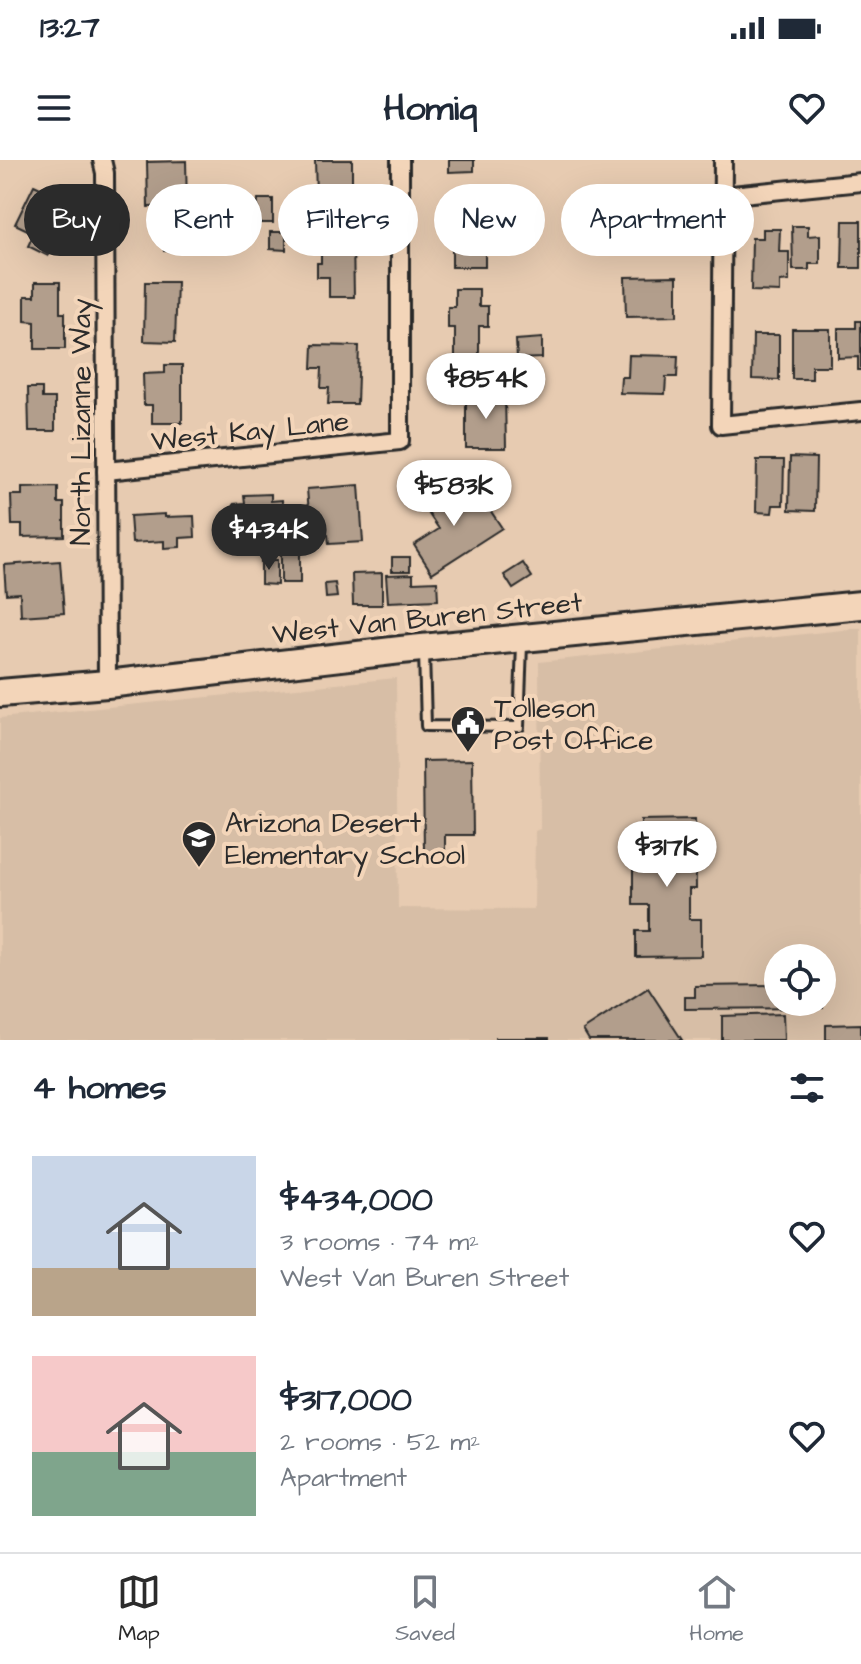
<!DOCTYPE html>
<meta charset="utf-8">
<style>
body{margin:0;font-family:"Architects Daughter",sans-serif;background:#f6f6f7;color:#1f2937;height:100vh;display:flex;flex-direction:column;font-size:30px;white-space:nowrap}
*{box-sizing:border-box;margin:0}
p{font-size:26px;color:#747a83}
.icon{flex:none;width:44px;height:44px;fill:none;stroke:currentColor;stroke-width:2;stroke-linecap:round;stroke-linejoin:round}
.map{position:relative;height:880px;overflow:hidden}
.side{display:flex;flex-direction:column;background:#fff;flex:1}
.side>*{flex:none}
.hud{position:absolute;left:24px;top:24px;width:814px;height:72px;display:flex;gap:16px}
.buttons{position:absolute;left:764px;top:784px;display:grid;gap:16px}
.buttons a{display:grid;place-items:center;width:72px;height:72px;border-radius:50%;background:#fff;box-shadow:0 8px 32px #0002;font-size:40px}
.price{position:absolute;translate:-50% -68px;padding:0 18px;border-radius:28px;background:#fff;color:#222;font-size:26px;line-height:52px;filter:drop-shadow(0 2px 4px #0008)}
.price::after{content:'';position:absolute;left:50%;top:48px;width:24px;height:18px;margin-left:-12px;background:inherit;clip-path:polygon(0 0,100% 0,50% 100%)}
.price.active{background:#2b2b2b;color:#fff}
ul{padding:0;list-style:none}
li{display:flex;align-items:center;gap:24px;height:200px;padding:0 32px}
li span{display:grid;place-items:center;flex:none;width:224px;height:160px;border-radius:0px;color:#555}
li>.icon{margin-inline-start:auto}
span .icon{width:96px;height:96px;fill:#fffc;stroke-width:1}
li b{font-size:34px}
h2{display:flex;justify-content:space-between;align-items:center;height:96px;padding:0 32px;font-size:34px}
.chip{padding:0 28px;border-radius:36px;background:#fff;box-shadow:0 8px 32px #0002;font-size:28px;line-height:72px}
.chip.active{background:#2b2b2b;color:#fff}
.status{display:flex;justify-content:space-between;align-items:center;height:56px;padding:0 40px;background:#fff;direction:ltr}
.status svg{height:22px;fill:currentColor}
header{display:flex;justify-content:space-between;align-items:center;height:104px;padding:0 32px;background:#fff;font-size:36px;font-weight:700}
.menu{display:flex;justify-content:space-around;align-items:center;height:112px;border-top:2px solid #e0e1e3;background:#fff;font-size:22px;color:#747a83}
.menu a{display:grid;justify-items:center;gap:4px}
.menu .active{color:#2b2b2b}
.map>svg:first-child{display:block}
.built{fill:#d7bea6;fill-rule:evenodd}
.building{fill:#b29e8c;stroke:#2b2b2b;stroke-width:2}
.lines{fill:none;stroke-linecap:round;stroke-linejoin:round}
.service-casing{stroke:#2b2b2b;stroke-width:14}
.minor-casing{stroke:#2b2b2b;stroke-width:22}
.primary-casing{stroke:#2b2b2b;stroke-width:32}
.service{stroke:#f3d5b9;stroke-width:8}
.minor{stroke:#f3d5b9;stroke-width:16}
.primary{stroke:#f3d5b9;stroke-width:26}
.labels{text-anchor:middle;stroke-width:8;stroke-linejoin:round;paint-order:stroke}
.street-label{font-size:28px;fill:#2b2b2b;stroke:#f3d5b9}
.poi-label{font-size:28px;fill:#2b2b2b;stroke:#f3d5b9;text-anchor:start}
</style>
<div class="status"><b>13:27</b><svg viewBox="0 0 49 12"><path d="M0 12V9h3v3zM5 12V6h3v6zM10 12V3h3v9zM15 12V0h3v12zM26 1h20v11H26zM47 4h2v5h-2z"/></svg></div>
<header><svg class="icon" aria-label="menu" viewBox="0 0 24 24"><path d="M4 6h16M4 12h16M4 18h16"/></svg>Homiq<svg class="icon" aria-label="heart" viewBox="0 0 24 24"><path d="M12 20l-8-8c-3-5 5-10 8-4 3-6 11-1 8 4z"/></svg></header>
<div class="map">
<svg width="861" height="880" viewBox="0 0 861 880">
<rect width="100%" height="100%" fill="#e7cbb1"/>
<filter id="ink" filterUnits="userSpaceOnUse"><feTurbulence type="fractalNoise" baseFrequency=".0125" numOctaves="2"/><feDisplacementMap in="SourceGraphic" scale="16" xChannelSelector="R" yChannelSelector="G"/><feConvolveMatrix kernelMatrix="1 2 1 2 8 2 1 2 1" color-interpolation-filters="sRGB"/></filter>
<g filter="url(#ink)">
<!-- built -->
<path class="built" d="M 861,468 L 861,880 L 0,880 L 0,558 L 396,518 L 398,748 L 534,749 L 535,671 L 540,669 L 539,502 ZM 778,798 L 822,798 L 822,842 L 778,842 Z"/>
<!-- building -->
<g class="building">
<polygon points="315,0 352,0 352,34 316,35"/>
<polygon points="449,0 474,0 474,11 449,12"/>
<polygon points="186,1 187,46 148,47 147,2"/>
<polygon points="34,25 60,37 47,64 60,71 48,96 28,86 34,73 15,64"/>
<polygon points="674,30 678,71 630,78 625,36"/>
<polygon points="258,39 273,39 273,63 257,63"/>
<polygon points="454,39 473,39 473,54 485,54 485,107 452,107 452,81 447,81 447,65 454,65"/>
<polygon points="843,61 861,61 861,108 842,108"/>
<polygon points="792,66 808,66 808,76 820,75 820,104 809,104 809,110 793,110"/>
<polygon points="163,68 202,68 202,91 164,91"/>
<polygon points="763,69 780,69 779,92 789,92 789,121 780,122 780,132 751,131 752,78 763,78"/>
<polygon points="270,72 286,72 286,90 270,89"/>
<polygon points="329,79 353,79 354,137 329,137 329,117 317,117 317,103 321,103 321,91 329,91"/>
<polygon points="677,116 677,156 626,157 625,117"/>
<polygon points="35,122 60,122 60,153 65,153 65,189 35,189 35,162 25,161 25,136 35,136"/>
<polygon points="145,122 177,122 175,182 144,181"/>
<polygon points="455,129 479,129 479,146 488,146 488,166 479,166 479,198 455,199 455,168 448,168 448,147 455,147"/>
<polygon points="856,161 861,161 861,210 858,210 858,197 838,198 838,168 856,168"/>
<polygon points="792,169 830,169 830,206 812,206 812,219 792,219"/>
<polygon points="753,175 779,175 779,220 752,219"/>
<polygon points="542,178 542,198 517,199 516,180"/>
<polygon points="313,185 359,186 357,244 328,244 329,228 321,228 322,208 312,208"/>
<polygon points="629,195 678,196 677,217 666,217 665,234 620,233 621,217 628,217"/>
<polygon points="165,205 182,205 182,263 152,263 152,245 144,245 143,214 165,213"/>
<polygon points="28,228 42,228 42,238 55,238 55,271 29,271"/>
<polygon points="466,233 505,233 506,288 466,288"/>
<polygon points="790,297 816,298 815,351 789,350"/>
<polygon points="757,300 784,300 783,345 773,345 772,353 756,352"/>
<polygon points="359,325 363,382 329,384 328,375 311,377 307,329"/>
<polygon points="453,325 469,351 484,341 502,368 432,413 414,385 439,369 422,344"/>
<polygon points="58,327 58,343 64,343 64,376 22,377 22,365 12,365 11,335 22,335 22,328"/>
<polygon points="271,334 271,341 282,340 283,375 263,377 262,368 235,369 234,344 245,343 244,335"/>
<polygon points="165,354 165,357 194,356 195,377 180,378 180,387 164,388 164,381 132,383 130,356"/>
<rect x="281" y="389" width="19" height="34"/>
<rect x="392" y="397" width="18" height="14"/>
<polygon points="261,400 277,400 277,425 261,424"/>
<polygon points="60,401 64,453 21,456 20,433 6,434 4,405"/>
<polygon points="523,403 532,417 513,429 504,415"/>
<polygon points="382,413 382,445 353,445 352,414"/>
<polygon points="413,414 413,422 437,421 438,440 388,442 386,415"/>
<polygon points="335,423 337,437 326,438 325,424"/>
<polygon points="472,600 473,675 445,675 445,694 424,694 423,601"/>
<polygon points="695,659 696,729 689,729 689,759 701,759 701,796 636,797 636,771 649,771 649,745 633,745 633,710 641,710 641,660"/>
<polygon points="778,825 778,842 822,842 822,825 823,848 685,849 685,837 695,837 695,826"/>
<polygon points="648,828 682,880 589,880 583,870"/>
<polygon points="783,854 784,880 722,880 722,856"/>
<polygon points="861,864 861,880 826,880 826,865"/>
<rect x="496" y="878" width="53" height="2"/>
</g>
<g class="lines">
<!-- service casing -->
<g class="service-casing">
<polyline id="service" points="424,492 426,566 519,567 522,484"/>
</g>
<!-- minor casing -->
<g class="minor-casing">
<g id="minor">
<polyline points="102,0 105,13 107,524"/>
<polyline points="723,0 721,265 861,251"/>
<polyline points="722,36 861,22"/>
<polyline points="106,311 400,281 400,0"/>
</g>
</g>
<!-- primary casing -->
<g class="primary-casing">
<polyline id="primary" points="0,533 107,524 401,490 861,445"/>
</g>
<!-- service -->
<use href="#service" class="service"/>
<!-- minor -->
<use href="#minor" class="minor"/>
<!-- primary -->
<use href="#primary" class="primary"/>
</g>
</g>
<!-- icons -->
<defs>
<g id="civic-pin" transform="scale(1.8)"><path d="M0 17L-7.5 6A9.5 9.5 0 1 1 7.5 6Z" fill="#2b2b2b" stroke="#f3d5b9"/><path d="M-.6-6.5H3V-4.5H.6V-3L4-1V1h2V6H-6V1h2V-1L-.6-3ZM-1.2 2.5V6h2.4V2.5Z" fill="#fff"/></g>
<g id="school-pin" transform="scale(1.8)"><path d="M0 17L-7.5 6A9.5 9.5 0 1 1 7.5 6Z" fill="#2b2b2b" stroke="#f3d5b9"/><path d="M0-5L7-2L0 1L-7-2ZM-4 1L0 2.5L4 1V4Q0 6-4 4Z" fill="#fff"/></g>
</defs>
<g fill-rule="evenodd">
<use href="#civic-pin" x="468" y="563"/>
<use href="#school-pin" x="199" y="678"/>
</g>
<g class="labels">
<!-- street labels -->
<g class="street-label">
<text transform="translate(80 262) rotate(-90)" y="10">North Lizanne Way</text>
<text transform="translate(250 270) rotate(-6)" y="10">West Kay Lane</text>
<text transform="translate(427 457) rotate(-6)" y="10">West Van Buren Street</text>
</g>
<!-- poi labels -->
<g class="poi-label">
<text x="494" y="557">Tolleson<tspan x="494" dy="32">Post Office</tspan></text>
<text x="225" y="672">Arizona Desert<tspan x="225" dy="32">Elementary School</tspan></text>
</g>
</g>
</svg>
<div class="buttons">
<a><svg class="icon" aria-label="locate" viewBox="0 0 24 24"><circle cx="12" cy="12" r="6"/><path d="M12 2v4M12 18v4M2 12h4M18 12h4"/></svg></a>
</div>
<b class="price" style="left:486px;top:261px">$854K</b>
<b class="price" style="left:454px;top:368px">$583K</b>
<b class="price active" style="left:269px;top:412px">$434K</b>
<b class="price" style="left:667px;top:729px">$317K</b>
<div class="hud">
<a class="chip active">Buy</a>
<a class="chip">Rent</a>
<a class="chip">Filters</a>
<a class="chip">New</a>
<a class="chip">Apartment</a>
</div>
</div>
<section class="side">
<h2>4 homes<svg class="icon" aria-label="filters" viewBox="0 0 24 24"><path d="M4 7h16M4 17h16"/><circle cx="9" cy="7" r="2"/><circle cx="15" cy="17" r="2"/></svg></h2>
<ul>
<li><span style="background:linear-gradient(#c9d6e8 70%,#b9a48a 0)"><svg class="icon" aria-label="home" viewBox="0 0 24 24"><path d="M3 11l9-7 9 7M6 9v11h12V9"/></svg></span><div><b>$434,000</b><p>3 rooms · 74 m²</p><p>West Van Buren Street</p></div><svg class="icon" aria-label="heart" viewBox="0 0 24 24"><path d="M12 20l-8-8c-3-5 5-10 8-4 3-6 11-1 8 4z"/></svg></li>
<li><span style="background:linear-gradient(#f6c9c9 60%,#7fa58c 0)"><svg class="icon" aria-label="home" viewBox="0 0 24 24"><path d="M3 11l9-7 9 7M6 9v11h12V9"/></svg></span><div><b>$317,000</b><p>2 rooms · 52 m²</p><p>Apartment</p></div><svg class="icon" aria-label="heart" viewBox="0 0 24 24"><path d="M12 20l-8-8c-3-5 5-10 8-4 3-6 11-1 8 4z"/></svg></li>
</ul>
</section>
<nav class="menu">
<a class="active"><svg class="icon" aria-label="map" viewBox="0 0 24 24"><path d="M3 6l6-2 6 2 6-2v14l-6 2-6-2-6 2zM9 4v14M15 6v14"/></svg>Map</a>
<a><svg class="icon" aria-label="saved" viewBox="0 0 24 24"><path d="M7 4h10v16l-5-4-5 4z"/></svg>Saved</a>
<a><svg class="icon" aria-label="home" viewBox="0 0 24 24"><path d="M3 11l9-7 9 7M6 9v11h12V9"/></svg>Home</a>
</nav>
